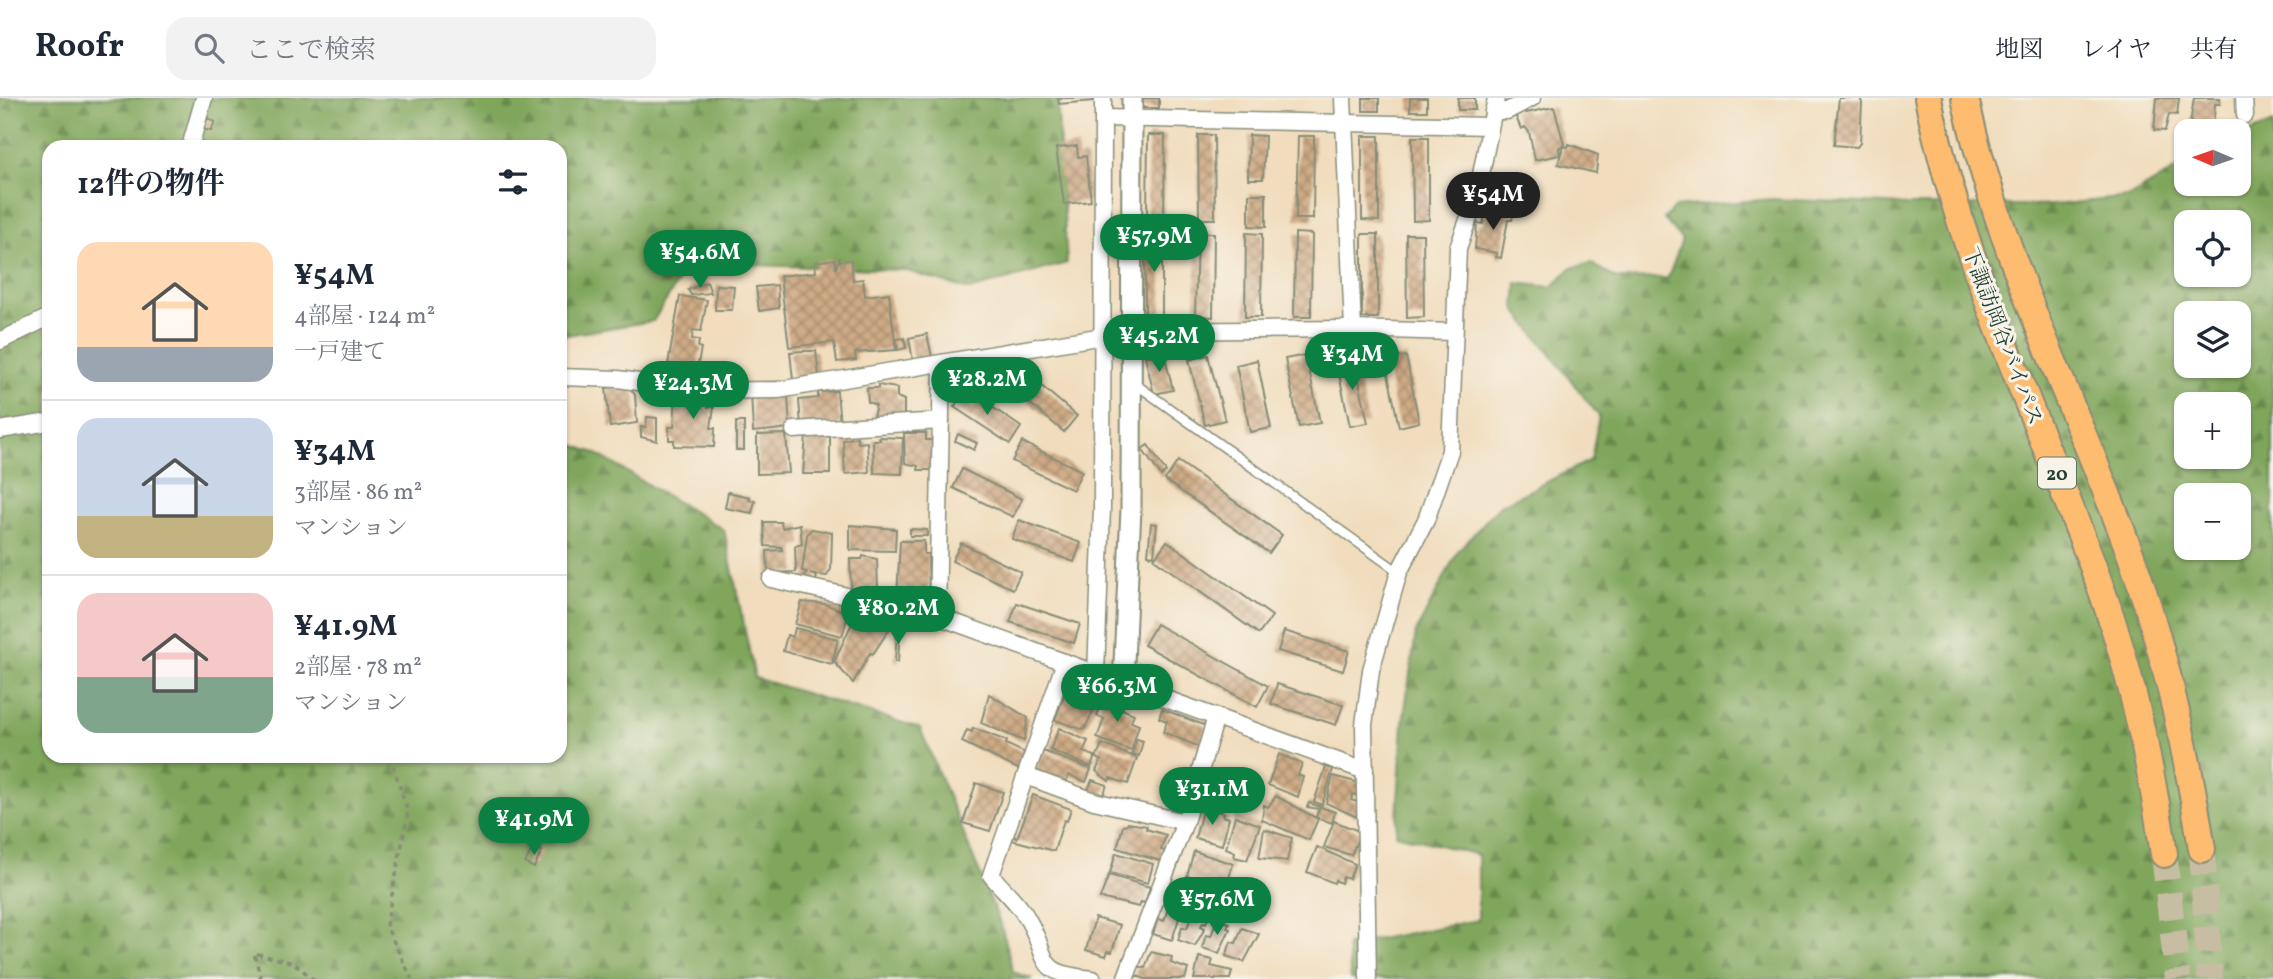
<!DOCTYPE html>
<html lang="ja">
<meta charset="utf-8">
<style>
body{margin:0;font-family:Vollkorn,"Noto Serif JP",serif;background:#f2f2f3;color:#1f2937;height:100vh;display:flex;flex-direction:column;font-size:26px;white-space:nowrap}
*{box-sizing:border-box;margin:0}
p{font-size:23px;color:#747a83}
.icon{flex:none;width:38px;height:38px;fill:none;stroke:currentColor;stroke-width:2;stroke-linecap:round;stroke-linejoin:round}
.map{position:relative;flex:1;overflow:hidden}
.side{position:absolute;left:42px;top:42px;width:525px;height:623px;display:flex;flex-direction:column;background:#fff;border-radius:21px;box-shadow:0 2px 5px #0004}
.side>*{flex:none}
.needle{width:46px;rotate:272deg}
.controls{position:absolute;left:2174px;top:21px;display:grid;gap:14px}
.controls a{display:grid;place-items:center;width:77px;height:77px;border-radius:14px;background:#fff;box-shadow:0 2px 5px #0004;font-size:35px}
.price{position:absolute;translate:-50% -60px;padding:0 16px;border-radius:24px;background:#0b8043;color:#fff;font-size:23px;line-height:46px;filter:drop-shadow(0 2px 4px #0008)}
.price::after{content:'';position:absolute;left:50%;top:42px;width:21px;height:16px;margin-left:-10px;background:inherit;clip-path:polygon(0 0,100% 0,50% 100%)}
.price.selected{background:#222;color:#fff}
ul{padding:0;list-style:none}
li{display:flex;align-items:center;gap:21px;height:175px;padding:0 35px}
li+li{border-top:2px solid #e0e1e3}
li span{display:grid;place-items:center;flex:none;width:196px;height:140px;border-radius:21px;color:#555}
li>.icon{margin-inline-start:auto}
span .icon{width:84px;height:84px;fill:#fffc;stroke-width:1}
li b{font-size:30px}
h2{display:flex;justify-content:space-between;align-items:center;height:84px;padding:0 35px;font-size:30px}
header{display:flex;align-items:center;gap:42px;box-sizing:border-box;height:98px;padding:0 35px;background:#fff;border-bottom:2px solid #e0e1e3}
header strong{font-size:33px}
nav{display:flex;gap:38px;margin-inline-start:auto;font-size:24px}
.search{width:490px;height:63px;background:#f2f2f3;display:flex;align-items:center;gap:18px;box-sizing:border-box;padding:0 24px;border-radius:21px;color:#747a83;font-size:26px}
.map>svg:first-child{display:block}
.forest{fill:url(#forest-firs);stroke:#507248;stroke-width:2;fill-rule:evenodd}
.building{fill:url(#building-cross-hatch)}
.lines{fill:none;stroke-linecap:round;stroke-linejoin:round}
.trunk-tunnel{stroke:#c7bda2;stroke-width:26;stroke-dasharray:26 13;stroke-linecap:butt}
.service-casing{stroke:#888d78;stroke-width:11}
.minor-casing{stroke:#888d78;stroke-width:19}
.tertiary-casing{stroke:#888d78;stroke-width:23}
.trunk-casing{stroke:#888d78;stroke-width:30}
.path{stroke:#888d78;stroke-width:3.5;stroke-dasharray:5 5;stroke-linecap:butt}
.service{stroke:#fff;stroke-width:8}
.minor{stroke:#fff;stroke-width:16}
.tertiary{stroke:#fff;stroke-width:19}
.trunk{stroke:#fdbc6f;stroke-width:26}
.labels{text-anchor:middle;stroke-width:6;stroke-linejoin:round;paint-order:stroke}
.shield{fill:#f7f3e8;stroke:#60746a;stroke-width:2}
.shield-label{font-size:19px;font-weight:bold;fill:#1f3d34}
.street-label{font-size:21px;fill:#1f3d34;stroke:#f7f3e8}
</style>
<header>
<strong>Roofr</strong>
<div class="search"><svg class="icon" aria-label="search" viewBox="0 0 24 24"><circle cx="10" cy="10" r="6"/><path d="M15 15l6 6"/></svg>ここで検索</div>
<nav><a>地図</a><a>レイヤ</a><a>共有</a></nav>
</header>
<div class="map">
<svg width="2273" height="881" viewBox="0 0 2273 881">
<defs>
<pattern id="forest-firs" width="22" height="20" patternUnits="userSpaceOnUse" patternTransform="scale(1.75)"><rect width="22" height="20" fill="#80a65b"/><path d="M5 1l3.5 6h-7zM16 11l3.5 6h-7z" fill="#68884c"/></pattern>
<pattern id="building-cross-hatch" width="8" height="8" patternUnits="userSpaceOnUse" patternTransform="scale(1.75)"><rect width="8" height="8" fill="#cfab86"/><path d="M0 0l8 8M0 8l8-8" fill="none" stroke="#a78c6e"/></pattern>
</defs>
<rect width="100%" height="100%" fill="#f7f3e8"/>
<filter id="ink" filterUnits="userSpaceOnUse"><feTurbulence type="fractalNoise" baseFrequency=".0143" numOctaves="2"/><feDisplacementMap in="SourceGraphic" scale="14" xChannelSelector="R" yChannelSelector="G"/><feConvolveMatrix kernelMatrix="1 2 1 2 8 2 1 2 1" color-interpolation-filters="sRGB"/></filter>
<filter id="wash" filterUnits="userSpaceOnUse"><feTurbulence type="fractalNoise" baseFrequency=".00686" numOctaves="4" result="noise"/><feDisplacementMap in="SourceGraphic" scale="28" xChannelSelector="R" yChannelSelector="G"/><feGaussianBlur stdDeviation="1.57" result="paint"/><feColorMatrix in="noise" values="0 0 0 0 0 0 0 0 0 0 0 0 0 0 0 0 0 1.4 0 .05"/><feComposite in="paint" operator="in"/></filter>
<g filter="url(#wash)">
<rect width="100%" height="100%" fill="#f1ddbd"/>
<!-- forest -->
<g class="forest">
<polygon points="0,0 1057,0 1067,165 969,192 904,172 690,165 653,223 560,238 560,49 49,49 49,658 560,658 560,342 595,355 724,432 755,580 920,630 1001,827 1013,874 1033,881 0,881"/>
<path d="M 2273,25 L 2273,881 L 1351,881 L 1347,847 L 1478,822 L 1478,757 L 1396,736 L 1403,625 L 1416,534 L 1458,453 L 1500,407 L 1591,362 L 1599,318 L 1515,211 L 1517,185 L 1552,189 L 1571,170 L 1591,165 L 1617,181 L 1668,180 L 1682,142 L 1664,121 L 1675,109 L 1773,101 L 1908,107 L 2054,107 L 2129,99 L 2186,65 L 2186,86 L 2238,86 L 2238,39 ZM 2186,124 L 2238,124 L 2238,177 L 2186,177 ZM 2186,215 L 2238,215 L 2238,268 L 2186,268 ZM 2186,306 L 2238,306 L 2238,359 L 2186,359 ZM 2186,397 L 2238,397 L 2238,450 L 2186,450 Z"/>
</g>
<g id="blocks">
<!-- building -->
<g class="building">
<polygon points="1058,0 1093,0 1093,3 1059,6"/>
<rect x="1143" y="0" width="16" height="10"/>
<rect x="1363" y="0" width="16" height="13"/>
<rect x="1410" y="0" width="17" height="13"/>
<rect x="1458" y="0" width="17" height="12"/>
<polygon points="1839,0 1860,0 1862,5 1860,45 1857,49 1834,47"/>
<polygon points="2157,0 2179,0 2177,17 2169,16 2165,33 2154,32"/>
<polygon points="2194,0 2220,0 2220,6 2215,6 2213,33 2189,33"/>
<polygon points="1554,9 1564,46 1559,50 1560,57 1535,62 1529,34 1525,29 1521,31 1514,14 1524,10 1526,15"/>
<polygon points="194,14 215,24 211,33 201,31"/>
<polygon points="1148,37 1165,37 1164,120 1147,120"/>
<polygon points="1198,37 1214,37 1215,121 1199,121"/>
<polygon points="1249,37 1265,38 1263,81 1248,81"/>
<polygon points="1298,38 1314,38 1313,121 1296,121"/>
<polygon points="1362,38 1379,38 1379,123 1362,122"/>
<polygon points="1412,39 1429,39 1429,122 1413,123"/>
<polygon points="1569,46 1598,57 1596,75 1558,66 1563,48 1568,49"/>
<polygon points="1077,48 1078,59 1086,58 1091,103 1064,106 1056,50"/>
<polygon points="1249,96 1266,96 1266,129 1249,128"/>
<polygon points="1496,110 1514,113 1512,122 1508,122 1501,160 1496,159 1497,155 1475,151 1477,125 1483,126 1485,117 1494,118"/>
<polygon points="1145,134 1162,134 1162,219 1145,218"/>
<polygon points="1197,135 1214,135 1213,219 1195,218"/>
<polygon points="1246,135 1262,136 1261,219 1245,219"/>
<polygon points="1295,135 1312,136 1311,219 1294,219"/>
<rect x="1362" y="136" width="16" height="84"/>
<polygon points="1406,136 1423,136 1424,219 1407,220"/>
<polygon points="835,161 836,171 838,163 851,162 853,182 863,181 865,198 889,195 896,252 855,255 856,262 837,264 834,244 789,249 780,178 816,174 815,164"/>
<polygon points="707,184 711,195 691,197 688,192"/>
<polygon points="716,187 734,188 732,212 715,212"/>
<polygon points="777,187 779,210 759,213 756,189"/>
<polygon points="680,198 707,202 701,233 693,232 692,241 699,242 698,249 701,250 697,272 693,271 692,278 669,274 668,266"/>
<polygon points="927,236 932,259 913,263 909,240"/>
<polygon points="904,240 906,250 898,252 896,241"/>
<polygon points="803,253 816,253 819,278 793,282 790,254"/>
<polygon points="1164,255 1173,292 1154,296 1145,259"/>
<polygon points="1208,257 1225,322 1205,327 1189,262"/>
<polygon points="1306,257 1320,325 1299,329 1285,261"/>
<polygon points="1406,258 1419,324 1399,329 1385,262"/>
<polygon points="1354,259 1368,325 1350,328 1336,262"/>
<polygon points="1257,262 1271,330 1250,334 1236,267"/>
<polygon points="1026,275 1077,318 1064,334 1013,291"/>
<polygon points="628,287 635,297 637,325 610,329 606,290"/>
<polygon points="878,287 897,290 897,299 904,302 904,320 872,322 876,307 868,304 867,290 878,290"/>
<polygon points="966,291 1021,329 1010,346 954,309"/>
<polygon points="837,293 840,326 801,328 799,302 818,300 818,294"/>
<polygon points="751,294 788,298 790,330 753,334"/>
<polygon points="676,295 708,295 708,309 714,309 711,330 715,330 714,349 674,348 674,342 669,342 669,329 674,329"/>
<polygon points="647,319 657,320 657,343 641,339 641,329 646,329"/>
<rect x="736" y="324" width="8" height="28"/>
<polygon points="904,335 926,335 926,342 935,342 935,372 918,372 918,368 905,365"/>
<polygon points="786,336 789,375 757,376 757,337"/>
<polygon points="958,336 977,345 974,352 955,343"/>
<polygon points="806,337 830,337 830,376 803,376"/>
<polygon points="857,339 858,345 867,344 869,374 845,376 843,342"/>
<polygon points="879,339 903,340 902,376 874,375 873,342 880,342"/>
<polygon points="1022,344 1082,373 1073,392 1012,363"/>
<polygon points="1148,347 1166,374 1161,378 1142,351"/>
<polygon points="1178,363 1282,437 1269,455 1165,382"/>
<polygon points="962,371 1022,401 1013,419 953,390"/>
<polygon points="728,394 750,399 749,402 755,403 752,415 725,410"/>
<polygon points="1019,422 1081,445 1074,464 1012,441"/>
<polygon points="764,424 781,424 782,430 800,426 802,446 795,448 796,474 768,475 767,453 782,452 781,449 765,448"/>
<polygon points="1151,425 1157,426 1154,458 1148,457"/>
<polygon points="850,427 896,431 895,453 850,452"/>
<polygon points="811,431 832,434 832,437 831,471 827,478 810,476 817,478 815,486 802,484 807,474 802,473 807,437"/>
<polygon points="910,431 927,432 927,438 910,438"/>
<polygon points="900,443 924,443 924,456 928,456 929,500 897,501"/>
<polygon points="1167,443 1272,518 1259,536 1154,461"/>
<polygon points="961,445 1021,474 1013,491 952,463"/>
<polygon points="863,458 877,461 878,494 851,494 850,461 862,461"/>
<polygon points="802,504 825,506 845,514 848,518 842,538 795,526"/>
<polygon points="1017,505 1080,526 1074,545 1010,524"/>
<polygon points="858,512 896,521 873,556 870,555 853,585 834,564"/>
<polygon points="1156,526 1268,588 1257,609 1144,547"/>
<polygon points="795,530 838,541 832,566 783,553 787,537 793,539"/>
<polygon points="897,532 900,532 898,564 895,564"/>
<polygon points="1284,533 1349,553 1343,573 1278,553"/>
<polygon points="1139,566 1166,581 1163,588 1136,572"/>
<polygon points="1082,583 1100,589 1094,604 1097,605 1084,632 1055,622 1067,589 1079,592"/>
<polygon points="1277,586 1343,607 1336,627 1271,606"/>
<polygon points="1107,591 1117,594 1112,607 1134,616 1131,624 1139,627 1131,653 1097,640 1104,621 1097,618"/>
<polygon points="989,596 1028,620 1024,643 981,625"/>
<polygon points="1162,611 1206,628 1202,650 1163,634 1167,623 1159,620"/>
<polygon points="973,630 1007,643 1006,646 1027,656 1022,673 962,644 967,632 972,634"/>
<polygon points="1059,630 1088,643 1083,654 1095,658 1091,669 1050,652"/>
<polygon points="1137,641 1143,643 1139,658 1132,656"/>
<polygon points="1102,646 1137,660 1128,686 1110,680 1109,683 1096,673 1101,662 1096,660"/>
<polygon points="1043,653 1091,671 1086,684 1069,677 1065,687 1035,675"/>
<polygon points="1279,656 1302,666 1298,677 1303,679 1298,699 1268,687"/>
<polygon points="1326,669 1333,671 1322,707 1314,704"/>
<polygon points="1333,678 1363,686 1359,698 1353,696 1351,702 1361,705 1357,719 1326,705"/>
<polygon points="1092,682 1107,687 1102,701 1087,695"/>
<polygon points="976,685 1003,694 990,733 963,725"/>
<polygon points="1033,697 1071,711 1067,723 1064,722 1054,753 1012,742 1013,738 1017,740"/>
<polygon points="1276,698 1318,721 1309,742 1262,722 1264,707 1268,709"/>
<polygon points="1309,705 1335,714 1332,725 1316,719 1319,711 1307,709"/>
<polygon points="1207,710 1224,715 1223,718 1229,720 1222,747 1195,740 1202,713 1206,714"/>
<polygon points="1235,718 1260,727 1247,762 1234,759 1235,754 1226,750"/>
<polygon points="1334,723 1361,734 1351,757 1324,749"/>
<polygon points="1128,725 1147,728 1146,731 1166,737 1161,752 1170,754 1167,765 1117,750 1123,728"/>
<polygon points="1264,731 1292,740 1287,763 1259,760"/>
<polygon points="533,749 542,753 534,770 525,765"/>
<polygon points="1317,749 1355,766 1349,781 1343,779 1341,785 1335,782 1334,785 1307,774"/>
<polygon points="1194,753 1233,766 1226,790 1187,778"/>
<polygon points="1116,755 1153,766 1148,785 1110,775"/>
<polygon points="1109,777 1150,789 1145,805 1141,804 1139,809 1100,800"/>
<polygon points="1172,794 1189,799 1186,810 1168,805"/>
<polygon points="1169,807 1182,811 1172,842 1153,836 1158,821 1164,823"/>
<polygon points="1193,814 1209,818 1206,825 1203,824 1201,828 1205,830 1195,848 1178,842 1182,829 1187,830"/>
<polygon points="1095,820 1120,827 1112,854 1108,853 1106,858 1086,852"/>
<polygon points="1217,821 1229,825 1227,830 1230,831 1219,855 1202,850 1206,837 1211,838"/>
<polygon points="1242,830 1259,836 1244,864 1226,858 1231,844 1236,845"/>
<polygon points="1151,854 1172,859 1171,865 1188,871 1185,881 1145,881 1134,877 1138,868 1145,870"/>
<polygon points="1199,859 1213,862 1211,868 1232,873 1230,881 1194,881"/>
</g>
</g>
</g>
<g filter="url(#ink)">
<use href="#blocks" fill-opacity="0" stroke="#888d78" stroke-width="2"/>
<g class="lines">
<!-- trunk-tunnel -->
<g class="trunk-tunnel">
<polyline points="2202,751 2210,881"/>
<polyline points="2164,756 2178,881"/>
</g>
<!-- service casing -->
<g class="service-casing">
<polyline id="service" points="1134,285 1399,474"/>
</g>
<!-- minor casing -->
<g class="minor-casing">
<g id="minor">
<polyline points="1343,0 1353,231"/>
<polyline points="2244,0 2245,17"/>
<polyline points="1493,13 1507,13 1532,0"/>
<polyline points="1103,20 1103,0"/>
<polyline points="190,49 204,0"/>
<polyline points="0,243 49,219"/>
<polyline points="560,279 618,281 700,293 778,292 1133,233 1353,231 1453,234"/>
<polyline points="0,332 49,324"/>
<polyline points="794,332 941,323"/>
<polyline points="771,481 937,518 1365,673"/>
<polyline points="937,518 942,265"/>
<path d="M 1065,564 L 991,777 C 1002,791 1018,804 1027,820 C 1052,862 1032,875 1093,881"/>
<polyline points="1096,577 1102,410 1103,20 1490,28"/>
<polyline points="1026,678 1094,703 1185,724"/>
<polyline points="1126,879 1185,724 1216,619"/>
<polyline points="1368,881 1364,627 1371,572 1399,474 1426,422 1450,353 1458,150 1477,97 1496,0"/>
</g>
</g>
<!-- tertiary casing -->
<g class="tertiary-casing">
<polyline id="tertiary" points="1123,587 1131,410 1132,0"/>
</g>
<!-- trunk casing -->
<g class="trunk-casing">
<g id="trunk">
<path d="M 1928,0 C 1961,165 2037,317 2095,474 C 2130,566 2150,660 2164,756"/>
<path d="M 1965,0 C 2000,161 2075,305 2131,458 C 2165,553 2187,652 2202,751"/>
</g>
</g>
<!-- path -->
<g class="path">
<polyline points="390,658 408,714 386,828 412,881"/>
<polyline points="261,881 254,855 294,865 313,881"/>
</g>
<!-- service -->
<use href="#service" class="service"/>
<!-- minor -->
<use href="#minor" class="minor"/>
<!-- tertiary -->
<use href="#tertiary" class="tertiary"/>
<!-- trunk -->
<use href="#trunk" class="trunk"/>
</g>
</g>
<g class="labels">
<!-- shield labels -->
<rect class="shield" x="2038" y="359.5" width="38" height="31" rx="5"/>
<g class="shield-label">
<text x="2057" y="382">20</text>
</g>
<!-- street labels -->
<g class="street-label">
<text transform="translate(2003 238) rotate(69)" y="7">下諏訪岡谷バイパス</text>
</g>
</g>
</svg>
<div class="controls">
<a><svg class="needle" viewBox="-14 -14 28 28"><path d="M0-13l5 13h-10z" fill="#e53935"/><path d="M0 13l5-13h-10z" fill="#747a83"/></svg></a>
<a><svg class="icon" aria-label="locate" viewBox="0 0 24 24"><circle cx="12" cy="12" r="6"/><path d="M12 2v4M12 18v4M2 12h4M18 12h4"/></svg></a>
<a><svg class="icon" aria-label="layers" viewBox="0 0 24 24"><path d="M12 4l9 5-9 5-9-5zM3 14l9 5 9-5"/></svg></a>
<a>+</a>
<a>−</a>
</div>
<b class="price selected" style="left:1493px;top:134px">¥54M</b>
<b class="price" style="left:1154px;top:176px">¥57.9M</b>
<b class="price" style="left:700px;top:192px">¥54.6M</b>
<b class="price" style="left:1159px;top:276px">¥45.2M</b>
<b class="price" style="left:1352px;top:294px">¥34M</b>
<b class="price" style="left:987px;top:319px">¥28.2M</b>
<b class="price" style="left:693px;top:323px">¥24.3M</b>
<b class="price" style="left:898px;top:548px">¥80.2M</b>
<b class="price" style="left:1117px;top:626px">¥66.3M</b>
<b class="price" style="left:1212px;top:729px">¥31.1M</b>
<b class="price" style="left:534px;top:759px">¥41.9M</b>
<b class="price" style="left:1217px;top:839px">¥57.6M</b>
<section class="side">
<h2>12件の物件<svg class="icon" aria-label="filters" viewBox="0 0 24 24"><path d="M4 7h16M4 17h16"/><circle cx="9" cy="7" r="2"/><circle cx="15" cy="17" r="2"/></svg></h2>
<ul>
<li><span style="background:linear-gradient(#ffd9b3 75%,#9aa5b1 0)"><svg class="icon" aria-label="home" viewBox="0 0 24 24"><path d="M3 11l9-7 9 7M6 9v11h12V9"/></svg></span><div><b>¥54M</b><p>4部屋 · 124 m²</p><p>一戸建て</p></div></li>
<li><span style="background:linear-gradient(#c9d6e8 70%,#c2b280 0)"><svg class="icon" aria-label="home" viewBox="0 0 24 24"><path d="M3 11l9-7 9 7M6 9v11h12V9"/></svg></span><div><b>¥34M</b><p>3部屋 · 86 m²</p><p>マンション</p></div></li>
<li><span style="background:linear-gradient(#f6c9c9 60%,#7fa58c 0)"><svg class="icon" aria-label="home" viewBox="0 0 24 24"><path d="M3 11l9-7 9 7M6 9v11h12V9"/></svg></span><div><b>¥41.9M</b><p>2部屋 · 78 m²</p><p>マンション</p></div></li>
</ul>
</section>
</div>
